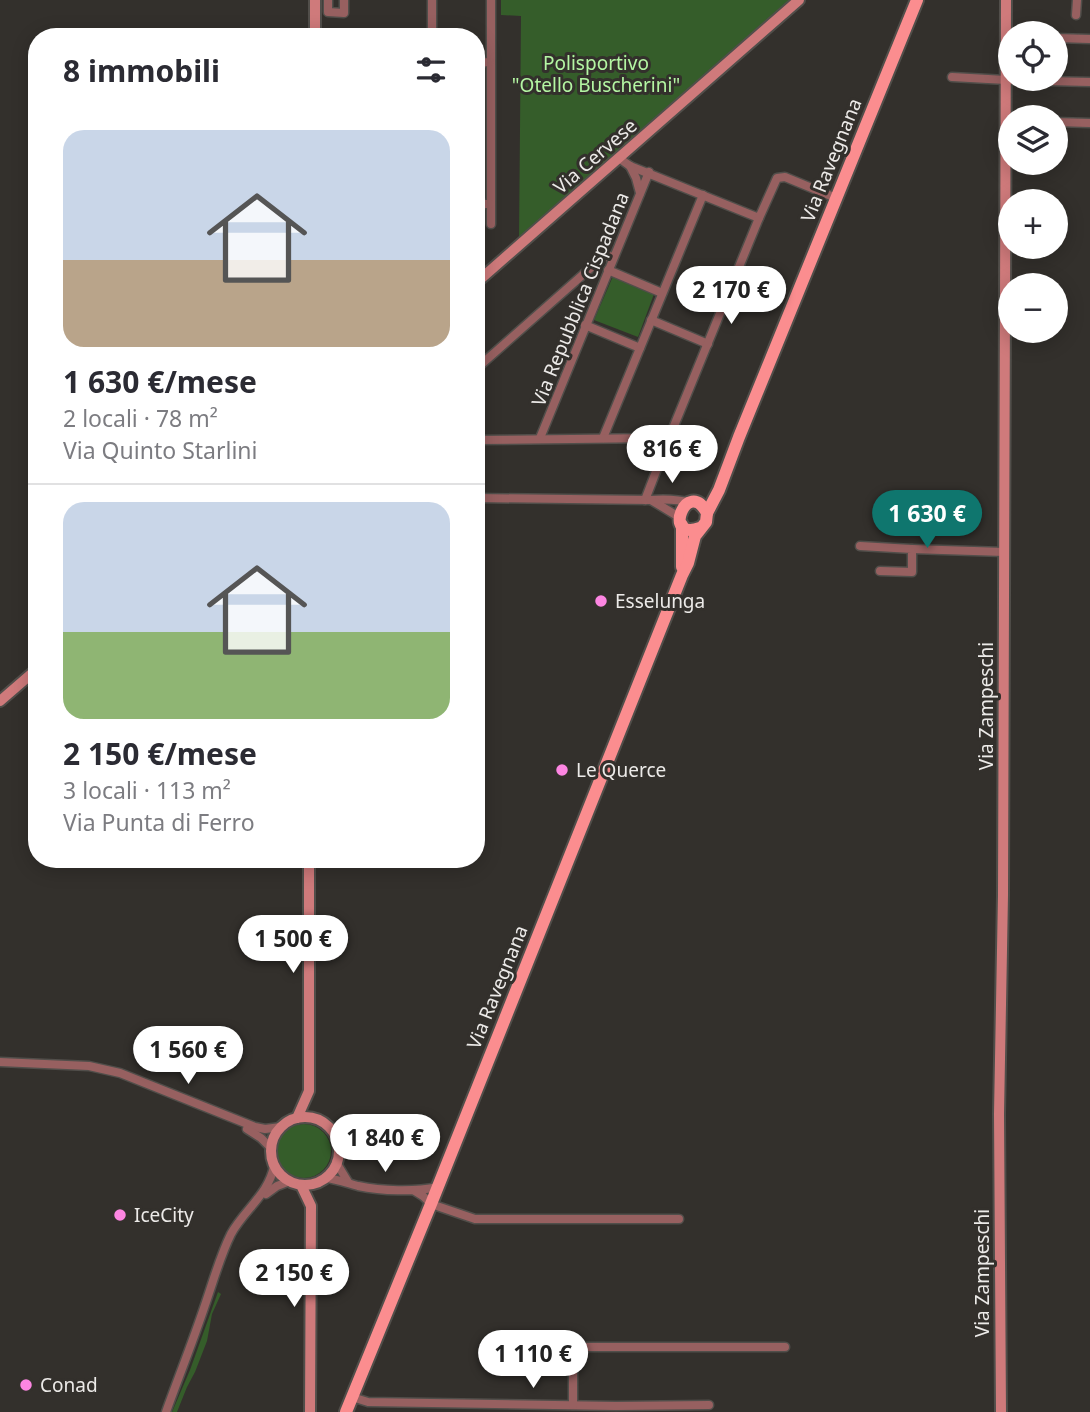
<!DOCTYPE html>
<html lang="it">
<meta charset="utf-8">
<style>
body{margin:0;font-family:"Noto Sans",sans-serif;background:#f2f2f3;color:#2b2b33;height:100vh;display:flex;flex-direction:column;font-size:26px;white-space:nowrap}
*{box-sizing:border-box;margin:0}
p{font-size:23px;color:#7c7c81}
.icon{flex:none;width:38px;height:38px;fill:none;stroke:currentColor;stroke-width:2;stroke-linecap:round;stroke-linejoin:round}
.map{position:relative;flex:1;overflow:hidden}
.drawer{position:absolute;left:28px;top:28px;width:457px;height:840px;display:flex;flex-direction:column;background:#fff;border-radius:28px;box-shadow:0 4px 18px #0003}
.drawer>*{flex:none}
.controls{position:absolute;left:998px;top:21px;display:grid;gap:14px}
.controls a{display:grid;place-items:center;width:70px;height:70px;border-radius:50%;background:#fff;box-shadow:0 4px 18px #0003;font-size:35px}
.price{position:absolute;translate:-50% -60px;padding:0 16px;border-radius:24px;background:#fff;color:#222;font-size:23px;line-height:46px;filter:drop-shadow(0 2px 4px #0008)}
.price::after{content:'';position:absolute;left:50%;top:42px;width:21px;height:16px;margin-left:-10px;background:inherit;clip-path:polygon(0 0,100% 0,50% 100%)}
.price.current{background:#0f766e;color:#fff}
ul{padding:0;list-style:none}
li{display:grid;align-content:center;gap:14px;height:371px;padding:0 35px}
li+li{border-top:2px solid #e1e1e2}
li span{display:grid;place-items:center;height:217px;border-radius:21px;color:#555}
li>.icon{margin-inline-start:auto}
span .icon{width:126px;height:126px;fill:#fffc;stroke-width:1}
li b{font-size:30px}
h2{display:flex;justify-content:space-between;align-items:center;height:84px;padding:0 35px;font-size:30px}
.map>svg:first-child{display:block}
.green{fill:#355d2a}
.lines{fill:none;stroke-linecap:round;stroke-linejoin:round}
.street-casing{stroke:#514e4a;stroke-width:11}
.secondary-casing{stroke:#514e4a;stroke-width:14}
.primary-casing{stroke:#514e4a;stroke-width:16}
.street{stroke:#976060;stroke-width:8}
.secondary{stroke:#cf7a7b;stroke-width:10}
.primary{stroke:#fb8d8f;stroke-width:12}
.poi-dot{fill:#fd86e2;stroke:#33302c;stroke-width:2.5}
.labels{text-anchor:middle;stroke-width:6;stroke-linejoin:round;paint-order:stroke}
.park-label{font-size:19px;fill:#b4f6a3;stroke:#33302c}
.street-label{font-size:19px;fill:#eceae8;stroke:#33302c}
.poi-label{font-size:19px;fill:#eceae8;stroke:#33302c;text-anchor:start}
</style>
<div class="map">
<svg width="1090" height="1412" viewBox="0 0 1090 1412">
<rect width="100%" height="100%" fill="#33302c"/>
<!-- green -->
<g class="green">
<polygon points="501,0 792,0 519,241 521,16 501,15"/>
<polygon points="614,274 654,294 638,337 594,320"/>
<circle cx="304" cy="1151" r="27"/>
<polygon points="218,1292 221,1294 212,1314 207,1341 195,1372 187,1387 177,1412 172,1412 190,1370"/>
</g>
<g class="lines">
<!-- street casing -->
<g class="street-casing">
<g id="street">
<polyline points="328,0 328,12 344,13 344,0"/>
<polyline points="491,0 491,224"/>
<polyline points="1076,15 1077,0"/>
<polyline points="432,37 432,0"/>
<polyline points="1055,38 1090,39"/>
<polyline points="476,63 490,62"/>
<polyline points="952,77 1006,80 1090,82"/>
<polyline points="1055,122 1090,123"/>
<polyline points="619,158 630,166 759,218"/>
<polyline points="630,166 636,178 640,193"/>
<polyline points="476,204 490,204"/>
<polyline points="608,270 662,293"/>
<polyline points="651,320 708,344"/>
<polyline points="585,325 640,348"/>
<polyline points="476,369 603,257 608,256 613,257"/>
<polyline points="540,438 649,172"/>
<polyline points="603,438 703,195"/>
<polyline points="476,440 658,438 667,443"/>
<path d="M 476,498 L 651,500 C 665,499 677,499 691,503"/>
<polyline points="645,500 667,443 759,218 777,178 785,177 836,198"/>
<polyline points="651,500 679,517"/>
<polyline points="860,546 912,549 912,572 880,571"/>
<polyline points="912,549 1004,552"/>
<polyline points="0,1062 89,1066 120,1073 255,1127 265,1129 281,1127"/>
<polyline points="247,1129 261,1138 271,1148"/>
<polyline points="336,1162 348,1182"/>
<path d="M 325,1178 C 337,1179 347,1183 358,1186 C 382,1191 414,1192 438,1187"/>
<polyline points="415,1191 423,1196 431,1204 475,1219 679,1219"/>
<polyline points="266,1194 277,1186 290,1181"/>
<polyline points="352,1397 368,1402 616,1406 709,1405"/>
<polyline points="573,1405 573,1347 785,1347"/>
<path d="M 166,1412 C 179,1376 193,1341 205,1305 C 213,1282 220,1256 231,1234 C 244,1210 269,1194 274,1166"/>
</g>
</g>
<!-- secondary casing -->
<g class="secondary-casing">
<g id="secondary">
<polyline points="315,37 315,0"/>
<polyline points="476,283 799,0"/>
<polyline points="0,701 37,669"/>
<circle cx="305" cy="1151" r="34"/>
<polyline points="297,1118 309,1091 309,859"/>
<polyline points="301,1185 311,1206 310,1412"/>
<polyline points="1001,1412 999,1114 1003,895 1006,0"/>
</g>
</g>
<!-- primary casing -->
<g class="primary-casing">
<g id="primary">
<polyline points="707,513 719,490 739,437 917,0"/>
<polyline points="682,525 682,567"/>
<path d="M 346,1412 L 431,1204 L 682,575 L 688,563 L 695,536 L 706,522 L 707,513 C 687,476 661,542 700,528"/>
</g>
</g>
<!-- street -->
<use href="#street" class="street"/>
<!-- secondary -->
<use href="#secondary" class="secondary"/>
<!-- primary -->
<use href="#primary" class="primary"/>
</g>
<!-- markers -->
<g class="poi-dot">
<circle cx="601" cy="601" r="7"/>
<circle cx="562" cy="770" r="7"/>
<circle cx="120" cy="1215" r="7"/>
<circle cx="26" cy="1385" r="7"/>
</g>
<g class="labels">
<!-- park labels -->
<g class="park-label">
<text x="596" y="70">Polisportivo<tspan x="596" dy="22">"Otello Buscherini"</tspan></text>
</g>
<!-- street labels -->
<g class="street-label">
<text transform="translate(595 156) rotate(-41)" y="7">Via Cervese</text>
<text transform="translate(831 160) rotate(-68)" y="7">Via Ravegnana</text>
<text transform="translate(580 299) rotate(-68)" y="7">Via Repubblica Cispadana</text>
<text transform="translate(986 706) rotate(-90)" y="7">Via Zampeschi</text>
<text transform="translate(497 987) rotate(-68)" y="7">Via Ravegnana</text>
<text transform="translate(982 1273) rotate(-90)" y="7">Via Zampeschi</text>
</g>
<!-- poi labels -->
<g class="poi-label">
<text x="615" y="608">Esselunga</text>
<text x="576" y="777">Le Querce</text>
<text x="134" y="1222">IceCity</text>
<text x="40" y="1392">Conad</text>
</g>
</g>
</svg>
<div class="controls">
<a><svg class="icon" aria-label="locate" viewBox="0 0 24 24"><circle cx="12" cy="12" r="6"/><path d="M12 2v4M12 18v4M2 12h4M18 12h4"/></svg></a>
<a><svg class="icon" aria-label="layers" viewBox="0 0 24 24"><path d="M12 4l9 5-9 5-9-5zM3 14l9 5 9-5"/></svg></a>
<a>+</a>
<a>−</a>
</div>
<b class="price" style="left:731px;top:326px">2 170 €</b>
<b class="price" style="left:672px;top:485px">816 €</b>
<b class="price current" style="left:927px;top:550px">1 630 €</b>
<b class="price" style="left:293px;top:975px">1 500 €</b>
<b class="price" style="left:188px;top:1086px">1 560 €</b>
<b class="price" style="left:385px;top:1174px">1 840 €</b>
<b class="price" style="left:294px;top:1309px">2 150 €</b>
<b class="price" style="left:533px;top:1390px">1 110 €</b>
<section class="drawer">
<h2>8 immobili<svg class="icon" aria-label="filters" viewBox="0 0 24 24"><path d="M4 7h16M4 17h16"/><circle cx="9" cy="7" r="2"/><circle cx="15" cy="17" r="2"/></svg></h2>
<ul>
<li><span style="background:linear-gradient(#c9d6e8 60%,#b9a48a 0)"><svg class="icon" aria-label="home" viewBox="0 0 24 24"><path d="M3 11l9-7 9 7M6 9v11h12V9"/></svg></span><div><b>1 630 €/mese</b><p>2 locali · 78 m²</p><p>Via Quinto Starlini</p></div></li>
<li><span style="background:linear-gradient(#c9d6e8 60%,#8fb573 0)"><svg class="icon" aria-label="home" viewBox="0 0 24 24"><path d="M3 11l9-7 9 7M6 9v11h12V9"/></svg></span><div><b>2 150 €/mese</b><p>3 locali · 113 m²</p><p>Via Punta di Ferro</p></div></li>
</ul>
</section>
</div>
